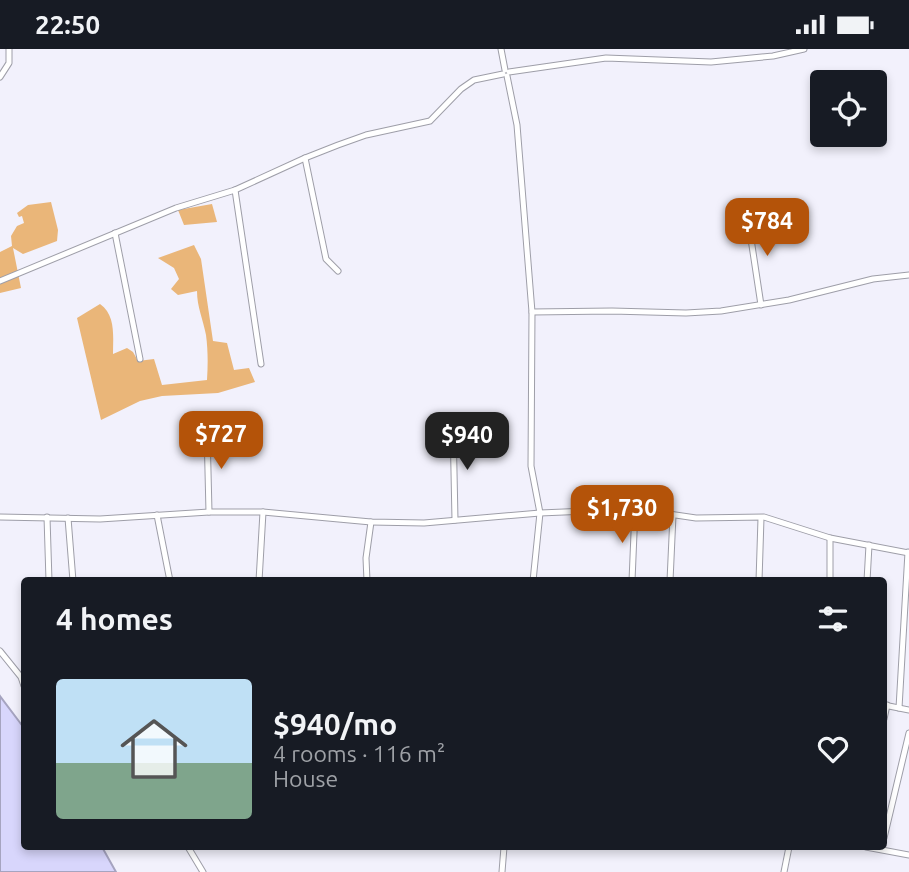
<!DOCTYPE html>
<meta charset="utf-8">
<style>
body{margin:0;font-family:Ubuntu,sans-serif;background:#20242c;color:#f1f3f6;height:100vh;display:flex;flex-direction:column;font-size:26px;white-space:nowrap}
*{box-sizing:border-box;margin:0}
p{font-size:23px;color:#9ea1a6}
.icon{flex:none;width:38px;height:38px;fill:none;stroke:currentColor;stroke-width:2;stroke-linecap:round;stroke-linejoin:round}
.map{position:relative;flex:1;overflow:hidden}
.panel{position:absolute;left:21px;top:528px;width:866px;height:273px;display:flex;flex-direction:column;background:#171b24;border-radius:7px;box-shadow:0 4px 10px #0003}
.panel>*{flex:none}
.buttons{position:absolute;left:810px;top:21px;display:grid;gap:14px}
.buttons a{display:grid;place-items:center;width:77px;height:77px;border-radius:7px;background:#171b24;box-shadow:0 4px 10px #0003;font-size:35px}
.price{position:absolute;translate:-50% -60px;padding:0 16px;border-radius:14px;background:#b45309;color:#fff;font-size:23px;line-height:46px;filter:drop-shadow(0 2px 4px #0008)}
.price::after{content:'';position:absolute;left:50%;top:42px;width:21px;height:16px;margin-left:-10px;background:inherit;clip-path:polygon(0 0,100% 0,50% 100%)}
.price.active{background:#222;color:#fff}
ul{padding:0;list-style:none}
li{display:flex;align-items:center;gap:21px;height:175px;padding:0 35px}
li+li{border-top:2px solid #363941}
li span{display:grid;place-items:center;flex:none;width:196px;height:140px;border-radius:7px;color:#555}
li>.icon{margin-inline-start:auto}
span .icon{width:84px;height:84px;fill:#fffc;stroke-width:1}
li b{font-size:30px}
h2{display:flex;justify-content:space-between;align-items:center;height:84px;padding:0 35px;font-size:30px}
.status{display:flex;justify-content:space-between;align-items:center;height:49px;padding:0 35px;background:#171b24;direction:ltr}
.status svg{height:19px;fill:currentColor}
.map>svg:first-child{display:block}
.green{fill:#eab679}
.water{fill:#d8d6fc;stroke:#a6a4c0;stroke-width:2}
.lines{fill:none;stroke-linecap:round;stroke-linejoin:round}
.minor-casing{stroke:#9e9ea8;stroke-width:7}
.minor{stroke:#fff;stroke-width:5}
</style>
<div class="status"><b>22:50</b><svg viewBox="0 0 49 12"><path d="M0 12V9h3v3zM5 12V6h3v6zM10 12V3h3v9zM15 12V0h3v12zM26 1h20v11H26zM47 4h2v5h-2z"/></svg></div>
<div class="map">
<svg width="909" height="823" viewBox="0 0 909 823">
<rect width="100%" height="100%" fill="#f2f1fc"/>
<!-- green -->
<g class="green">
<polygon points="51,153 58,181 57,192 23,205 13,199 21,239 0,244 0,203 12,197 11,187 17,177 24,174 22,167 19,168 17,164 28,156"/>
<polygon points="212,155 217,173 184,176 178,161"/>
<path d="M 194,196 L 201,210 L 213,292 L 227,294 L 234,321 L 249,319 L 255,333 L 218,344 L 162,347 L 140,352 L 101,371 L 77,269 L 100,255 C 116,266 113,288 113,305 L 127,299 L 133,303 L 138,312 L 154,310 L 162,336 L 207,331 C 208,316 208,301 206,286 C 203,270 197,258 197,242 L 178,246 L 171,240 L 179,230 L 174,219 L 158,209 Z"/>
</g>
<!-- water -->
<polygon class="water" points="0,647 24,679 24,798 102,798 116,823 0,823"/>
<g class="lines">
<!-- minor casing -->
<g class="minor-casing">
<g id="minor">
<polyline points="501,0 505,21"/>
<polyline points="509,23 606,9 711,13 773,7 804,0"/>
<polyline points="507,27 517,76 532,263 531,417 540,464 533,532"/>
<polyline points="0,28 9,14 9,0"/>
<polyline points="305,109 326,210 338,222"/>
<polyline points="235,141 261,315"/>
<polyline points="740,182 751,190 761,256"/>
<polyline points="115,184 140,310"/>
<polyline points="0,232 176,159 235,141 305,109 338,96 366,86 430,72 461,40 474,31 503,25"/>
<polyline points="532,263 612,262 686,264 721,262 789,251 873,230 909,226"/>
<polyline points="453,374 455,471"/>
<polyline points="207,381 209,463"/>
<polyline points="157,466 170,532"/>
<polyline points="0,468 100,470 209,463 263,463 371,473 424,474 540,464 635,460 696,469 764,468 830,489 909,504"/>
<polyline points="47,468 49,532"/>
<polyline points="68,469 73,532"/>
<polyline points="830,489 830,532"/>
<polyline points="259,532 263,463"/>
<polyline points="367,532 366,509 371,473"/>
<polyline points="632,532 635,460"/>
<polyline points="670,532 673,466"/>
<polyline points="759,532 761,469"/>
<polyline points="867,532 869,496"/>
<polyline points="0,602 21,628 24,637"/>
<polyline points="884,656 909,661"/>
<polyline points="899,659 908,503"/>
<polyline points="884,670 887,656"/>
<polyline points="884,789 909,684"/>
<polyline points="188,798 203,823"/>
<polyline points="866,798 909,806"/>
<polyline points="502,823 504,798"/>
<polyline points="784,823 789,798"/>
</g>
</g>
<!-- minor -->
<use href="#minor" class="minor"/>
</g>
</svg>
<div class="buttons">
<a><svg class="icon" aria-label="locate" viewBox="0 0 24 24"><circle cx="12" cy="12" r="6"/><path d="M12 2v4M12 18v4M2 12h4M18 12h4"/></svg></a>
</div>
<b class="price" style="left:767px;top:209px">$784</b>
<b class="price" style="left:221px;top:422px">$727</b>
<b class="price active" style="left:467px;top:423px">$940</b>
<b class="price" style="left:622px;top:496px">$1,730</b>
<section class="panel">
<h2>4 homes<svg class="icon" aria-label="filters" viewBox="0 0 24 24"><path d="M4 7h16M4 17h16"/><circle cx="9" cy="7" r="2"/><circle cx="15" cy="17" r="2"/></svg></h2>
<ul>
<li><span style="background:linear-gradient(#bfe0f5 60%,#7fa58c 0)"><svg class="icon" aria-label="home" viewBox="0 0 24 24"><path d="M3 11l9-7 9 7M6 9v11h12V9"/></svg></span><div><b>$940/mo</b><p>4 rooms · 116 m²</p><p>House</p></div><svg class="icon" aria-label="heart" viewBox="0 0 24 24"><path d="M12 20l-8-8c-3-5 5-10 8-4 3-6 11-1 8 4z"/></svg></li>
</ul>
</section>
</div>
